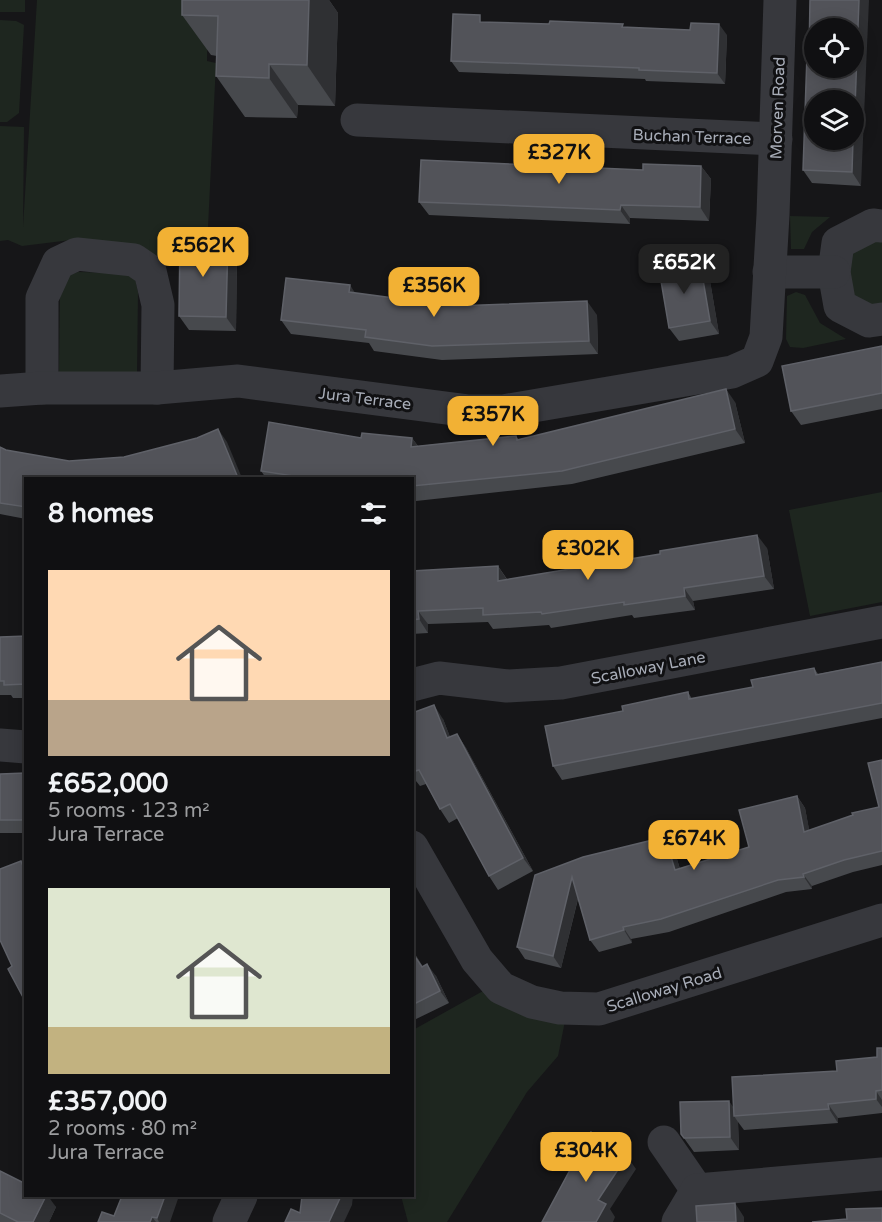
<!DOCTYPE html>
<meta charset="utf-8">
<style>
body{margin:0;font-family:"Varela Round",sans-serif;background:#19191b;color:#f1f3f6;height:100vh;display:flex;flex-direction:column;font-size:22px;white-space:nowrap}
*{box-sizing:border-box;margin:0}
p{font-size:20px;color:#9c9d9f}
.icon{flex:none;width:33px;height:33px;fill:none;stroke:currentColor;stroke-width:2;stroke-linecap:round;stroke-linejoin:round}
.map{position:relative;flex:1;overflow:hidden}
.sheet{position:absolute;left:24px;top:477px;width:390px;height:720px;display:flex;flex-direction:column;background:#101012;border-radius:0px;box-shadow:0 3px 15px #0003,0 0 0 2px #303032}
.sheet>*{flex:none}
.fabs{position:absolute;left:804px;top:18px;display:grid;gap:12px}
.fabs a{display:grid;place-items:center;width:60px;height:60px;border-radius:50%;background:#101012;box-shadow:0 3px 15px #0003,0 0 0 2px #303032;font-size:30px}
.price{position:absolute;translate:-50% -51px;padding:0 14px;border-radius:12px;background:#f2b134;color:#111;font-size:20px;line-height:39px;filter:drop-shadow(0 2px 3px #0008)}
.price::after{content:'';position:absolute;left:50%;top:36px;width:18px;height:14px;margin-left:-9px;background:inherit;clip-path:polygon(0 0,100% 0,50% 100%)}
.price.on{background:#222;color:#fff}
ul{padding:0;list-style:none}
li{display:grid;align-content:center;gap:12px;height:318px;padding:0 24px}
li span{display:grid;place-items:center;height:186px;border-radius:0px;color:#555}
li>.icon{margin-inline-start:auto}
span .icon{width:108px;height:108px;fill:#fffc;stroke-width:1}
li b{font-size:26px}
h2{display:flex;justify-content:space-between;align-items:center;height:72px;padding:0 24px;font-size:26px}
.map>svg:first-child{display:block}
.green{fill:#1e261f}
.lines{fill:none;stroke-linecap:round;stroke-linejoin:round}
.street{stroke:#37383d;stroke-width:33}
.wall{fill:#47494d}
.shaded-wall{fill:#2f3033}
.building{fill:#525359;stroke:#5f6168;stroke-width:1.5;fill-rule:evenodd}
.labels{text-anchor:middle;stroke-width:6;stroke-linejoin:round;paint-order:stroke}
.street-label{font-size:16px;fill:#a8adb8;stroke:#111113}
</style>
<div class="map">
<svg width="882" height="1222" viewBox="0 0 882 1222">
<rect width="100%" height="100%" fill="#161618"/>
<!-- green -->
<g class="green">
<rect x="0" y="0" width="25" height="12"/>
<polygon points="37,0 208,0 207,61 216,63 207,248 182,246 162,259 71,240 22,246 8,240 0,241 0,126 24,127 23,227"/>
<polygon points="0,20 16,21 24,25 19,113 7,122 0,122"/>
<polygon points="790,216 830,217 812,232 804,249 791,249"/>
<path d="M 867,240 L 882,241 L 882,305 L 872,306 L 856,301 C 849,286 844,264 855,250 C 858,246 863,243 867,240 Z"/>
<polygon points="78,272 121,273 135,278 138,292 137,374 59,373 60,287 66,276"/>
<polygon points="796,292 805,295 820,323 846,339 803,348 790,347 786,339 787,296"/>
<polygon points="882,492 882,602 810,616 789,510"/>
<polygon points="492,986 567,1011 558,1056 527,1092 447,1222 408,1222 401,1196 412,1196 413,1030"/>
</g>
<g class="lines">
<!-- street -->
<g class="street">
<polyline points="357,120 776,139"/>
<polyline points="882,226 873,225 838,243 834,272 840,306 869,321 882,319"/>
<polyline points="769,272 834,272"/>
<polyline points="42,388 42,298 58,263 77,254 134,260 150,271 158,305 157,388"/>
<polyline points="0,391 42,388 157,388 238,381 469,411 503,411 732,372 757,361 766,337 773,215 780,0"/>
<polyline points="412,685 439,678 507,686 561,683 882,622"/>
<polyline points="0,745 26,747"/>
<polyline points="412,847 477,960 501,988 532,1002 560,1008 599,1009 882,920"/>
<polyline points="664,1142 697,1190"/>
<polyline points="229,1222 241,1196"/>
<polyline points="678,1222 697,1190 882,1174"/>
</g>
</g>
<!-- wall -->
<g class="wall">
<polygon points="182,0 329,0 338,13 335,106 298,105 297,118 245,117 216,76 217,56 211,55 182,15"/>
<polygon points="484,22 625,27 727,35 725,84 646,81 645,79 459,72 451,61"/>
<polygon points="809,55 861,186 812,183 803,170"/>
<polygon points="701,166 711,179 709,221 630,218 630,224 429,215 419,202 643,170"/>
<polygon points="228,239 237,253 236,331 189,330 179,316"/>
<polygon points="709,275 719,334 679,341 669,328"/>
<polygon points="355,293 454,306 597,315 598,354 442,360 374,351 369,343 291,334 281,320"/>
<polygon points="882,346 882,409 801,425 791,411"/>
<polygon points="735,402 745,443 572,484 416,501 415,507 412,507 412,478 266,478 261,471 361,438 412,438 418,446 516,436 519,440"/>
<polygon points="227,442 26,478 26,519 5,515 0,514 0,447 6,450 69,461 124,457"/>
<polygon points="767,548 774,589 693,601 695,610 634,618 632,615 551,628 549,625 493,629 488,622 428,624 428,633 412,634 412,571 498,566 507,579"/>
<polygon points="26,636 26,698 13,698 11,695 0,695 0,637"/>
<polygon points="882,662 882,718 562,780 553,766 623,711 688,692 692,699 753,687 814,668 818,674"/>
<polygon points="412,713 443,719 450,737 457,734 466,748 533,871 498,890 489,876 458,818 449,823 440,809 426,784 420,786 412,776"/>
<polygon points="882,760 882,865 853,872 812,886 812,889 786,892 669,932 631,939 632,943 599,952 590,940 578,899 561,968 525,959 517,947 535,875 665,837 674,849 680,869 749,847 797,796 805,808 809,830 879,807"/>
<polygon points="25,773 26,833 0,833 0,774"/>
<polygon points="412,949 423,967 436,976 449,1003 412,1021"/>
<polygon points="882,1048 882,1113 838,1118 838,1123 744,1130 738,1122 739,1150 694,1152 681,1134 734,1108 877,1057"/>
<polygon points="0,1171 56,1207 49,1222 0,1222"/>
<polygon points="122,1196 170,1222 98,1222 114,1216"/>
</g>
<!-- shaded-wall -->
<g class="shaded-wall">
<polygon points="309,0 329,0 338,13 335,106 307,65"/>
<polygon points="859,0 869,0 861,186 852,172"/>
<polygon points="719,24 727,35 725,84 717,73"/>
<polygon points="269,64 298,105 297,118 269,78"/>
<polygon points="701,166 711,179 709,221 700,207"/>
<polygon points="621,205 630,218 630,224 620,210"/>
<polygon points="228,239 237,253 236,331 226,317"/>
<polygon points="700,262 709,275 719,334 710,321"/>
<polygon points="350,285 359,299 349,292"/>
<polygon points="587,301 597,315 598,354 589,341"/>
<polygon points="726,389 735,402 745,443 735,429"/>
<polygon points="218,429 227,442 242,478 238,478"/>
<polygon points="412,438 422,452 411,447"/>
<polygon points="412,495 416,501 415,507 412,503"/>
<polygon points="757,535 767,548 774,589 764,576"/>
<polygon points="498,566 507,580 498,581"/>
<polygon points="684,588 693,601 695,610 685,596"/>
<polygon points="418,611 428,624 428,633 419,619"/>
<polygon points="434,705 443,719 456,752 447,738"/>
<polygon points="457,734 466,748 533,871 523,858"/>
<polygon points="797,796 805,808 812,844 804,832"/>
<polygon points="665,837 674,849 684,883 675,870"/>
<polygon points="803,874 812,886 812,889 804,877"/>
<polygon points="572,877 580,890 561,968 553,956"/>
<polygon points="623,927 631,939 632,943 624,930"/>
<polygon points="412,949 430,979 412,952"/>
<polygon points="427,964 436,976 449,1003 440,991"/>
<polygon points="876,1091 882,1100 882,1107 876,1099"/>
<polygon points="729,1101 738,1114 734,1116 738,1122 739,1150 730,1137"/>
<polygon points="828,1104 838,1118 838,1123 829,1109"/>
<polygon points="627,1156 636,1169 610,1209 615,1217 613,1222 596,1222 598,1200"/>
<polygon points="46,1196 48,1196 56,1207 49,1222 33,1222"/>
<polygon points="165,1196 179,1196 170,1222 159,1222 157,1218"/>
<polygon points="341,1196 353,1196 352,1205 344,1222 329,1222"/>
<polygon points="735,1203 744,1217 744,1222 736,1222"/>
<polygon points="152,1217 156,1222 150,1222"/>
</g>
<!-- building -->
<g class="building">
<polygon points="182,0 309,0 307,65 269,64 269,78 216,76 218,16 182,15"/>
<path d="M 810,0 L 859,0 L 854,134 L 854,100 L 814,100 L 814,140 L 853,140 L 852,172 L 803,170 L 807,55 L 809,55 ZM 814,28 L 854,28 L 854,68 L 814,68 Z"/>
<polygon points="453,14 480,15 480,22 549,24 550,21 623,24 622,27 690,30 691,23 719,24 717,73 639,70 639,68 451,61"/>
<polygon points="421,160 643,170 643,164 701,166 700,207 621,205 620,210 419,202"/>
<polygon points="180,239 228,239 226,317 179,316"/>
<polygon points="700,262 710,321 669,328 659,269"/>
<polygon points="286,278 350,285 349,292 454,306 587,301 589,341 432,346 365,337 366,330 281,320"/>
<polygon points="882,346 882,393 791,411 782,366"/>
<polygon points="726,389 735,429 562,471 412,486 412,478 306,478 261,471 269,422 361,438 362,433 412,438 411,447 516,436 517,440"/>
<polygon points="218,429 238,478 26,478 26,507 0,503 0,447 6,450 69,461 124,457 197,438"/>
<polygon points="757,535 764,576 684,588 685,596 624,605 624,602 542,614 541,612 483,615 483,608 418,611 419,619 412,620 412,571 498,566 498,581 660,554 660,551"/>
<polygon points="26,636 26,684 4,685 4,681 0,681 0,637"/>
<polygon points="882,662 882,703 553,766 545,726 623,711 622,706 688,692 689,699 753,687 751,680 814,668 816,675"/>
<polygon points="434,705 447,738 457,734 523,858 489,876 450,804 440,809 419,770 412,772 412,713"/>
<polygon points="882,760 882,851 844,860 803,874 804,877 778,880 661,919 623,927 624,930 590,940 572,877 553,956 517,947 535,875 583,857 665,837 675,870 749,847 739,810 797,796 804,832 853,815 852,813 879,807 868,763"/>
<polygon points="25,773 26,820 0,820 0,774"/>
<polygon points="21,861 26,874 25,1001 8,969 12,966 0,940 0,869"/>
<polygon points="412,952 422,967 427,964 440,991 412,1005"/>
<polygon points="877,1048 882,1048 882,1090 876,1091 876,1099 828,1104 829,1109 734,1116 732,1077 837,1071 836,1061 877,1057"/>
<polygon points="729,1101 730,1137 684,1138 681,1134 680,1102"/>
<polygon points="591,1132 627,1156 598,1200 606,1204 596,1222 542,1222 571,1168 568,1166"/>
<polygon points="0,1171 26,1184 26,1196 46,1196 33,1222 18,1222 0,1213"/>
<polygon points="122,1196 165,1196 157,1218 152,1217 150,1222 98,1222 102,1212 114,1216"/>
<polygon points="302,1196 341,1196 329,1222 285,1222 291,1209 300,1213"/>
<polygon points="735,1203 736,1222 697,1222 696,1206"/>
<polygon points="882,1208 882,1222 812,1222 847,1219 846,1209"/>
</g>
<g class="labels">
<!-- street labels -->
<g class="street-label">
<text transform="translate(777 108) rotate(-88)" y="6">Morven Road</text>
<text transform="translate(692 136) rotate(2)" y="6">Buchan Terrace</text>
<text transform="translate(365 398) rotate(7)" y="6">Jura Terrace</text>
<text transform="translate(648 667) rotate(-11)" y="6">Scalloway Lane</text>
<text transform="translate(664 989) rotate(-17)" y="6">Scalloway Road</text>
</g>
</g>
</svg>
<div class="fabs">
<a><svg class="icon" aria-label="locate" viewBox="0 0 24 24"><circle cx="12" cy="12" r="6"/><path d="M12 2v4M12 18v4M2 12h4M18 12h4"/></svg></a>
<a><svg class="icon" aria-label="layers" viewBox="0 0 24 24"><path d="M12 4l9 5-9 5-9-5zM3 14l9 5 9-5"/></svg></a>
</div>
<b class="price" style="left:559px;top:185px">£327K</b>
<b class="price" style="left:203px;top:278px">£562K</b>
<b class="price on" style="left:684px;top:295px">£652K</b>
<b class="price" style="left:434px;top:318px">£356K</b>
<b class="price" style="left:493px;top:447px">£357K</b>
<b class="price" style="left:588px;top:581px">£302K</b>
<b class="price" style="left:694px;top:871px">£674K</b>
<b class="price" style="left:586px;top:1183px">£304K</b>
<section class="sheet">
<h2>8 homes<svg class="icon" aria-label="filters" viewBox="0 0 24 24"><path d="M4 7h16M4 17h16"/><circle cx="9" cy="7" r="2"/><circle cx="15" cy="17" r="2"/></svg></h2>
<ul>
<li><span style="background:linear-gradient(#ffd9b3 70%,#b9a48a 0)"><svg class="icon" aria-label="home" viewBox="0 0 24 24"><path d="M3 11l9-7 9 7M6 9v11h12V9"/></svg></span><div><b>£652,000</b><p>5 rooms · 123 m²</p><p>Jura Terrace</p></div></li>
<li><span style="background:linear-gradient(#dfe7d0 75%,#c2b280 0)"><svg class="icon" aria-label="home" viewBox="0 0 24 24"><path d="M3 11l9-7 9 7M6 9v11h12V9"/></svg></span><div><b>£357,000</b><p>2 rooms · 80 m²</p><p>Jura Terrace</p></div></li>
</ul>
</section>
</div>
